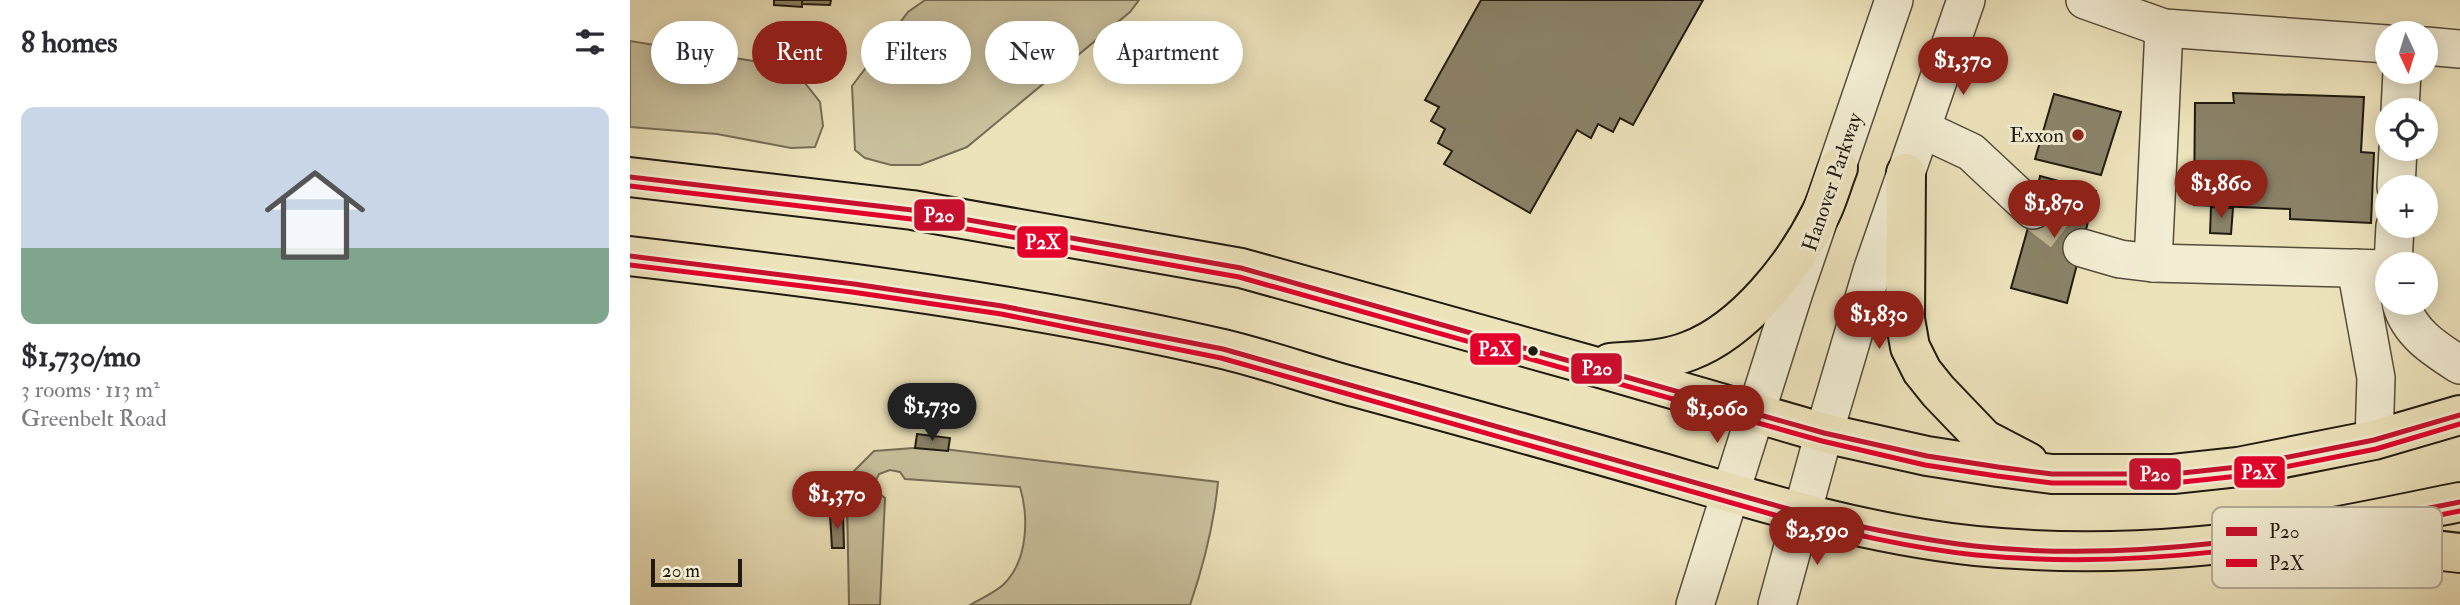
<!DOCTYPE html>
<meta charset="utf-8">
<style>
body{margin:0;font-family:"IM FELL Double Pica",serif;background:#f2f2f3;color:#2b2b33;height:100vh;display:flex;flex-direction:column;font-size:26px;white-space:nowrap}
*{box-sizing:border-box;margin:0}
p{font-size:23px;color:#7c7c81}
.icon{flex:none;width:38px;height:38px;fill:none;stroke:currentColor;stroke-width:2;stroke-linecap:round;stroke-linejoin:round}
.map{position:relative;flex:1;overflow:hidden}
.drawer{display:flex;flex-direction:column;background:#fff;width:630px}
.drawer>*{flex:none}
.banner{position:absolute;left:21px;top:21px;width:665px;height:63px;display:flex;gap:14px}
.needle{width:46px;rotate:176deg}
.controls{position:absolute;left:1745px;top:21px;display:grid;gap:14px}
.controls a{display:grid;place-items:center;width:63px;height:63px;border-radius:50%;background:#fff;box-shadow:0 4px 18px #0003;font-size:35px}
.scale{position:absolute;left:21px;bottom:18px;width:91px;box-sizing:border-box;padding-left:7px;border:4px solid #211a11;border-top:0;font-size:19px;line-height:24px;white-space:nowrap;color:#211a11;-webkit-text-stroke:5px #f3edd3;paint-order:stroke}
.price{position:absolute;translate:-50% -60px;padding:0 16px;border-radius:24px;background:#8f2418;color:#fff;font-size:23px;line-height:46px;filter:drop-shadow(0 2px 4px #0008)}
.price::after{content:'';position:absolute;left:50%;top:42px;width:21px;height:16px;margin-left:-10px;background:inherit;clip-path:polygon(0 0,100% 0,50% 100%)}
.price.current{background:#222;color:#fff}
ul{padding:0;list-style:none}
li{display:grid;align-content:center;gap:14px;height:371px;padding:0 21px}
li span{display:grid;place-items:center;height:217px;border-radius:14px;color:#555}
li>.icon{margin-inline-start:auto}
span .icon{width:126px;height:126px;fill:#fffc;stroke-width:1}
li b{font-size:30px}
h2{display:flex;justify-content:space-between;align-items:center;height:84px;padding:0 21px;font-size:30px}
.chip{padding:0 24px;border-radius:32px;background:#fff;box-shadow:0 4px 18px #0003;font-size:24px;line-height:63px}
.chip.current{background:#8f2418;color:#fff}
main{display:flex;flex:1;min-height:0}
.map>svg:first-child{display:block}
.green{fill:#cac19e;stroke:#766e58;stroke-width:2}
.building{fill:#8b8369;stroke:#211a11;stroke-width:2}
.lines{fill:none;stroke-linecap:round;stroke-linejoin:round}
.minor-tunnel{stroke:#c4bb99;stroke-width:37;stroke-dasharray:37 18;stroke-linecap:butt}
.minor-casing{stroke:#544c3c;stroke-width:40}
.major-casing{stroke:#211a11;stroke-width:42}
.highway-casing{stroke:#211a11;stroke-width:42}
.minor{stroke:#f3edd3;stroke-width:37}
.major{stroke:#ede3bb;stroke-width:38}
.highway{stroke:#ede3bb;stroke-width:38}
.bus-1-casing{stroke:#f3edd3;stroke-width:10}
.bus-2-casing{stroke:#f3edd3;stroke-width:10}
.bus-1{stroke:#c8102e;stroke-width:5}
.bus-2{stroke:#e4002b;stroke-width:5}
.poi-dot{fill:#8f2418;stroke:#f3edd3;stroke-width:2.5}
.bus-dot{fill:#211a11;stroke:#f3edd3;stroke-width:2.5}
.labels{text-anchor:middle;stroke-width:6;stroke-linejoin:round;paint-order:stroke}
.poi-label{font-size:21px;fill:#211a11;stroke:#f3edd3;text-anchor:end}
.street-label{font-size:21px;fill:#211a11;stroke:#f3edd3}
.key{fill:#f3edd3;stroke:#b4ae99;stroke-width:2}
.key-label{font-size:19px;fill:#211a11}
.line-badge{stroke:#f3edd3;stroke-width:2.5}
.badge-label{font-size:19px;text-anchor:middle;font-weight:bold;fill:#fff}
</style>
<main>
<section class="drawer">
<h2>8 homes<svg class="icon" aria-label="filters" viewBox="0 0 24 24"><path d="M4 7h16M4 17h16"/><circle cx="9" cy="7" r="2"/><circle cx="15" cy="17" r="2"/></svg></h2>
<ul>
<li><span style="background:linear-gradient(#c9d6e8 65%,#7fa58c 0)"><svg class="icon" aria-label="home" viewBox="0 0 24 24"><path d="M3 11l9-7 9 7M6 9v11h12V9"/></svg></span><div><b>$1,730/mo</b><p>3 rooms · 113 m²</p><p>Greenbelt Road</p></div></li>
</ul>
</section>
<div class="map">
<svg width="1830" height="605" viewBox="0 0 1830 605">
<rect width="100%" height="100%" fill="#ede3bb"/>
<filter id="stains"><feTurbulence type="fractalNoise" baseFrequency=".00286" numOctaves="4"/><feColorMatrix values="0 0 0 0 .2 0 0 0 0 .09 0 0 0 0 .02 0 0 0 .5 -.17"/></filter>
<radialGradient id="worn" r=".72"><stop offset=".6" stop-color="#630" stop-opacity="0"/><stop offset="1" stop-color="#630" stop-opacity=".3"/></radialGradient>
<!-- green -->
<g class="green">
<polygon points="295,0 509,0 500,12 337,147 290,165 261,165 235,158 225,150 222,86 278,12"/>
<polygon points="0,41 142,64 167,73 190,102 193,126 185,147 161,148 87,134 0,127"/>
<path d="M 297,447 L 588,482 C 584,525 574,564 560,605 L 340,605 C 350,599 364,593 373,585 C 398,561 399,518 390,487 L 275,479 L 270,472 L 260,470 L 249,474 L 245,482 L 247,492 L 255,498 L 250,605 L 219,605 L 217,501 L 224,471 L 244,451 Z"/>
</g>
<!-- building -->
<g class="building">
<polygon points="144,0 172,0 172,7 144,5"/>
<polygon points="172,0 201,0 200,5 172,4"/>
<polygon points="851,0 1073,0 1003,125 990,118 983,132 968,124 961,138 947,130 900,213 814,164 822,151 808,143 815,129 801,121 809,107 795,100"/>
<polygon points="1603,93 1734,97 1731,152 1744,153 1741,223 1660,219 1660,209 1564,205 1565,103 1604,103"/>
<polygon points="1424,94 1491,112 1471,175 1405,159"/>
<polygon points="1410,176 1466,191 1437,303 1381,288 1403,210"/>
<polygon points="1581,207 1603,208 1601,234 1580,233"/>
<polygon points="287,434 320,438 318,451 285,448"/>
<polygon points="200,514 213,514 214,548 202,548"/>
</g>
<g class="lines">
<!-- minor-tunnel -->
<polyline class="minor-tunnel" points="1403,210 1452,248"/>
<!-- minor casing -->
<g class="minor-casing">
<g id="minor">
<polyline points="1455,0 1534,28 1757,44"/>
<polyline points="1796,46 1830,49"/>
<polyline points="1770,110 1772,72"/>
<polyline points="1292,129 1341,152 1403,210"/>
<polyline points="1766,187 1768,149"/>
<polyline points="1452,248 1490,259 1523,263 1757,269"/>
<polyline points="1523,263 1534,28"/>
<polyline points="1763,264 1765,226"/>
<polyline points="1726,268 1746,378 1744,440"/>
<path d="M 1771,303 C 1779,333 1805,349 1830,365"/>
<polyline points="1065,605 1164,292 1264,0"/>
<polyline points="1147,605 1194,433 1242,271 1336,0"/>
</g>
</g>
<!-- major casing -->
<g class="major-casing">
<g id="major">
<polyline points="1276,173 1275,319 1280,347 1292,371 1308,391 1354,439 1398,462"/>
<polyline points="0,177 282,210 611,268 956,364 1194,433 1297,456 1368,467 1422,474 1543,474 1608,467 1744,440 1830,415"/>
<path d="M 0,256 C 199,279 398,304 593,349 C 639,360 683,376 728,388 C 831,416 933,444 1036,474 C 1137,504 1240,535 1346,546 C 1451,556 1560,551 1664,534 C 1720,525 1775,513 1830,502"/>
<path d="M 980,363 C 1006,361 1034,361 1059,351 C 1115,330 1165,265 1191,213 C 1198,199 1202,183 1208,168"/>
</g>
</g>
<!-- highway casing -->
<g class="highway-casing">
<polyline id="highway" points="1664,534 1830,553"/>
</g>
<!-- minor -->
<use href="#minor" class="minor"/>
<!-- major -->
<use href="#major" class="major"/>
<!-- highway -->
<use href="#highway" class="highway"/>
<!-- bus-1 casing -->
<g class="bus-1-casing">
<g id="bus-1">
<polyline points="0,177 282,210 611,268 1194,433 1297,456 1368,467 1422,474 1543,474 1608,467 1744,440 1830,415"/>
<path d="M 0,256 L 224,284 L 372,306 L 593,349 L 1151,507 C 1214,524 1278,538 1344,546 C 1508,564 1670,534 1830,502"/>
</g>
</g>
<!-- bus-2 casing -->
<g class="bus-2-casing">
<g id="bus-2">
<polyline points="0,186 281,219 609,277 1192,441 1295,465 1367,476 1422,483 1543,483 1609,476 1746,449 1830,424"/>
<path d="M 0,265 L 222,292 L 371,314 L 591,358 L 1148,516 C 1213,532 1279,548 1346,555 C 1513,571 1667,544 1830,511"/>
</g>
</g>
<!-- bus-1 -->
<use href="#bus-1" class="bus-1"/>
<!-- bus-2 -->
<use href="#bus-2" class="bus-2"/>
</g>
<!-- markers -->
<circle class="poi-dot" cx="1448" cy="135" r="7"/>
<circle class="bus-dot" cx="903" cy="351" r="6"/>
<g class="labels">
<!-- poi labels -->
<g class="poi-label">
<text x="1434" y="142">Exxon</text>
</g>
<!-- street labels -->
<g class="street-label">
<text transform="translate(1202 182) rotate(-71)" y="7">Hanover Parkway</text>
</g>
</g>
<!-- legend -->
<rect x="1582" y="507" width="230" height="81" rx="10" class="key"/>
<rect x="1596" y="527" width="31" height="9" fill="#c8102e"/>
<rect x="1596" y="559" width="31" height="8" fill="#e4002b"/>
<g class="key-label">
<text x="1639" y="538">P20</text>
<text x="1639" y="570">P2X</text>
</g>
<g class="line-badge">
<rect x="283" y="198" width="53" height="34" rx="7" fill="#c8102e"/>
<rect x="386" y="225" width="53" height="34" rx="7" fill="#e4002b"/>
<rect x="839" y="332" width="53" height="34" rx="7" fill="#e4002b"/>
<rect x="940" y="352" width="53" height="33" rx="7" fill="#c8102e"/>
<rect x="1603" y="455" width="53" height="34" rx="7" fill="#e4002b"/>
<rect x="1498" y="457" width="54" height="34" rx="7" fill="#c8102e"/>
</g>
<g class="badge-label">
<text x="309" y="222">P20</text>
<text x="413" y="249">P2X</text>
<text x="866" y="356">P2X</text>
<text x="967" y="375">P20</text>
<text x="1629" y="479">P2X</text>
<text x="1525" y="481">P20</text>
</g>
<rect width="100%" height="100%" filter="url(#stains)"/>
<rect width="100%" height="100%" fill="url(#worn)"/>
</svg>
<div class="controls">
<a><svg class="needle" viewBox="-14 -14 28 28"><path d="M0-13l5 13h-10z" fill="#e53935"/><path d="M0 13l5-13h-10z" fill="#7c7c81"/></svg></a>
<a><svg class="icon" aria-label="locate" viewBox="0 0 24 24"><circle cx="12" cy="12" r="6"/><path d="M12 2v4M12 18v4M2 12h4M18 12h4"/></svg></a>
<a>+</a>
<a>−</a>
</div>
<div class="scale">20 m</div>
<b class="price" style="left:1333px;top:97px">$1,370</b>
<b class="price" style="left:1591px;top:220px">$1,860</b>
<b class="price" style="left:1424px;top:240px">$1,870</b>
<b class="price" style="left:1249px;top:351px">$1,830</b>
<b class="price current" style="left:302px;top:443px">$1,730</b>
<b class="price" style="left:1087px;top:445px">$1,060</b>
<b class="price" style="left:207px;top:531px">$1,370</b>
<b class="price" style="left:1187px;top:567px">$2,590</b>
<div class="banner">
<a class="chip">Buy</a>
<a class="chip current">Rent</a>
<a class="chip">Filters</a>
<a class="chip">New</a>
<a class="chip">Apartment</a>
</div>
</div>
</main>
